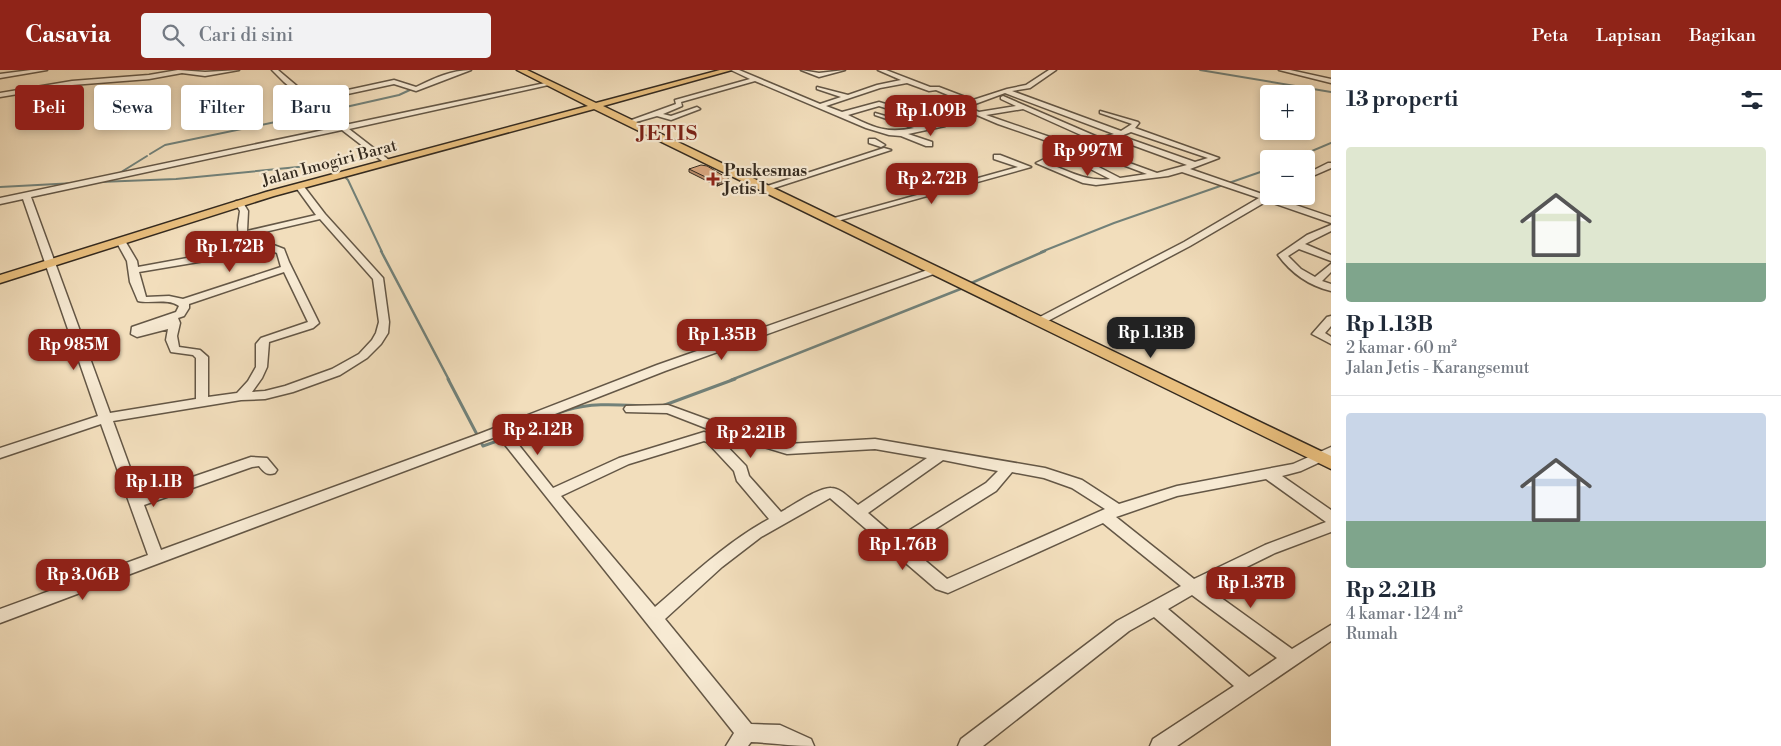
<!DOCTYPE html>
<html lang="id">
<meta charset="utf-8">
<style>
body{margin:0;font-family:"Libre Bodoni",serif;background:#f2f2f3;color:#1f2937;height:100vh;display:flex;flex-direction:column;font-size:19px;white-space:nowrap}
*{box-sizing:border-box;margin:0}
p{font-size:16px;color:#747a83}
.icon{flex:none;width:28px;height:28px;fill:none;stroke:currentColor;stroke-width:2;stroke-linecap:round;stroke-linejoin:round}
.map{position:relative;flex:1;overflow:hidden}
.drawer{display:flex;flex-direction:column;background:#fff;width:450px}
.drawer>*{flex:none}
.banner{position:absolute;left:15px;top:15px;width:475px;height:45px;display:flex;gap:10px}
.controls{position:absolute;left:1260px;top:15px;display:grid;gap:10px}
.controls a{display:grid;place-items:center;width:55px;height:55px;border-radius:5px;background:#fff;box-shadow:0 2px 8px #0003;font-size:25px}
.price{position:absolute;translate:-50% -42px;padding:0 11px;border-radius:10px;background:#8f2418;color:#fff;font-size:16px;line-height:32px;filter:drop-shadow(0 1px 2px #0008)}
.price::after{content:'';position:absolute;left:50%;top:30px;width:15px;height:11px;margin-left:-8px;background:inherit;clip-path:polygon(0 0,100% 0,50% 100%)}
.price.active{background:#222;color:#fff}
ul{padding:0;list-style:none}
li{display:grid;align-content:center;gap:10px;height:265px;padding:0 15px}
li+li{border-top:1px solid #e0e1e3}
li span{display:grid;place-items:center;height:155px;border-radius:5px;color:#555}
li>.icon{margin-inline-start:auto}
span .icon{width:90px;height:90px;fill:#fffc;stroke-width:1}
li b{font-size:21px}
h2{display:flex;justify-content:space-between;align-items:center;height:60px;padding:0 15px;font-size:21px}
.pill{padding:0 18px;border-radius:5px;background:#fff;box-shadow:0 2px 8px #0003;font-size:18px;line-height:45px}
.pill.active{background:#8f2418;color:#fff}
header{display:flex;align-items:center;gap:30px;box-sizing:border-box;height:70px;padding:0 25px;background:#8f2418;color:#fff}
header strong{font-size:24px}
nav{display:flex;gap:28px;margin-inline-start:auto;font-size:18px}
.search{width:350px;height:45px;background:#f2f2f3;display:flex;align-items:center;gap:12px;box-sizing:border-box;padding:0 18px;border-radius:5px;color:#747a83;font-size:19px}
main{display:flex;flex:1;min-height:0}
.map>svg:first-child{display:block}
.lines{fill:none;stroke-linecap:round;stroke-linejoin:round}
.stream-far2{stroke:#728179;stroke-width:2}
.stream-far1{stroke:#728179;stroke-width:2.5}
.stream{stroke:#728179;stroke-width:3}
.minor-casing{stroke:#645746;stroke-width:3}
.major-casing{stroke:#342a1f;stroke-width:3}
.minor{fill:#f7ead3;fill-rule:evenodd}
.major{fill:#e9bf7e;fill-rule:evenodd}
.wall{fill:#bb8f6d;stroke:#342a1f}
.shaded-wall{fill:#987459;stroke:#342a1f}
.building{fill:#d9a67f;stroke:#342a1f}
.poi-dot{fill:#8f2418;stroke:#f7ead3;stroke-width:2}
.labels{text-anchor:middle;stroke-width:4.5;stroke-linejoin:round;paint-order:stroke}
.far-street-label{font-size:16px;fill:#342a1f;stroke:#f7ead3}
.far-poi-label{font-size:16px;font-weight:bold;fill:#342a1f;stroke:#f7ead3;text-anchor:start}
.far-district-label{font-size:20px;font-weight:bold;letter-spacing:1px;fill:#7a1f14;stroke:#f7ead3}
</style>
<header>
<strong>Casavia</strong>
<div class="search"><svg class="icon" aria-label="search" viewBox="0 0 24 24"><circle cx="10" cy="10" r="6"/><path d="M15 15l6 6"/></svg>Cari di sini</div>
<nav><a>Peta</a><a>Lapisan</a><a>Bagikan</a></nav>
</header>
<main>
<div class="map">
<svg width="1331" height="676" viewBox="0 0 1331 676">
<rect width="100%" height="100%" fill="#f2debc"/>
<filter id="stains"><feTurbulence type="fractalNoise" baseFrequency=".004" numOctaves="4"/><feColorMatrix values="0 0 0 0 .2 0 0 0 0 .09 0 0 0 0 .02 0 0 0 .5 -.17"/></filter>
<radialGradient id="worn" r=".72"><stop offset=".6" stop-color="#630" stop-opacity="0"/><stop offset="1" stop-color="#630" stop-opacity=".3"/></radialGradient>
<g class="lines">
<g class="stream-far2">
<path d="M1200,0L1331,22"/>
<path d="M328,41L399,25L412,19"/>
<path d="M150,84L165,75L323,42"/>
<path d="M1293,89L1331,73"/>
<path d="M118,104L147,86"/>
<path d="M344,106L348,110L382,182"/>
<path d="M99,112L176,109L329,94L339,102"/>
<path d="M0,117L75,113"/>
<path d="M1041,182L1114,153L1269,99"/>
</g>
<g class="stream-far1">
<path d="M381,181L449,310"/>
<path d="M969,214L1045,181"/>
<path d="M731,310L963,218"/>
</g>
<g class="stream">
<path d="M448,309L483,376L517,364"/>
<path d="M662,336L735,309"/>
<path d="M525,360C538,353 552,344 567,340C593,332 621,335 648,336"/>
</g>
<g class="minor-casing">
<g id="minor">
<path d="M31,0H47L0,8V4Z"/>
<path d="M178,0L205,2L239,0L205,6L182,3L149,9L72,15L0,27V23L72,11L149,5Z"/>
<path d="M272,0H278L311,28L394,10L416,17C433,9 451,0 471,0L416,21L394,14L315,31L345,55L550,12L553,14L349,59L389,90L390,92L386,94L342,60L31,127L110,343L196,329V288L193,285L171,282L166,270L168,259L137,267L131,264L132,257L176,242L179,236C168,228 151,234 138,231L130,212L127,191L116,171L118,169H124L137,191L138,197L258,175L271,174L284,179L289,192L319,253L313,258L269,272L267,297L262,308L252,322L265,321L285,316L332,299L359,284L372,270L376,263L379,252L373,209L320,149L248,166L249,171L244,174L239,171L238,155L240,141L235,133L236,131H242L248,141L247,161L316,145L295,116L302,114L325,144L383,208L389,252L388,263L381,274L367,288L340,305L293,322L265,329L241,330L113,351L140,425L251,387L267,388L277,400L275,403C267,406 264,402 259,396L252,397L144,435L161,480L479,364L657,295L936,197L941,200L939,202L665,301L509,362L512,366L525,359H535L536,362L535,365L518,374L553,418L619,388L704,362L717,366L746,396L749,406L781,442C792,436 819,417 831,418C841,418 850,429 858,435L927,388L875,379L787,384L721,364L667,343L626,342L624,339L626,336L668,335L731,358L787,374L875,369L1045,398L1082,410L1119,434L1177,416L1293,394L1331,377V387L1301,401L1282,406L1331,440V462L1275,483L1206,517L1292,579L1331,555V571L1177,676H1150L1153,669L1234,616L1154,547L1129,561L983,676H958L961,669L1117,551L1181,516L1103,453L948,523L936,519L830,428L761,467L722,497L665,549L751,654L780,655L811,669L814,676C792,676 772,673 751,672L748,676H726L734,663L498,366L0,553V539L148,485L101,354L0,388V378L98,346L23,129L0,134V128L338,57L284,12ZM270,180L277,183L281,197L183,229L169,226L146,227L139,202ZM284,202L308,252L261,268L256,274V297L248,311L237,323L208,327V287L200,280L179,277L177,266L180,253L178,248L184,246L189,238V234ZM704,371L707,372L734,401L737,411L769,449C727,472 691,506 655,537L561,426L629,394ZM943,390L998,401L986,413L897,468L868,443ZM1012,402L1044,408L1072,418L1105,439L947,509L908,476L996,421ZM1266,409L1326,452L1265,475L1194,509L1116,447L1177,426ZM1192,525L1277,588L1249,607L1168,539Z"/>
<path d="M731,0H739L820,34L841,27L817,19V17L848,25L877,15L901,10L878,0H886L930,17H939L973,30L1007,19L1026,15L1049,0H1056L1030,18L1012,21L1121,61L1132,54L1100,43V41L1138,52L1139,53L1135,58L1219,88L1190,99L1265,125L1269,124V126L1331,147V153L1267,131L1190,176L1044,253H1036L1035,251L1036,249L1184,172L1259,128L1182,102L1168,106L1096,115L1083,113L1036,93L1067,78L998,54L958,37L967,33L936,20L929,21L907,13L880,18L826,36L842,42L879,32L899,38L921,33V35L890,45L887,43L892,40L879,36L848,45C873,57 885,64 914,58L875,45V43L923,57L945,54V56L908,64L932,72V76H926L901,66L889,65L866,58L755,11L681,32L682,36L663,44L671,46L697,37L700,39L671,50L657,46L629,54L626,52L676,34L675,30L750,9ZM1005,23L1114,64L1100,68L1003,26L1001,27V29L1016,36L979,42L967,37ZM1023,39L1092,70L1073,75L986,45ZM1131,62L1208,88L1195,92L1121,66ZM1113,68L1187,95L1157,103L1099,82L1081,88L1070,83L1076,79ZM1065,86L1110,109C1087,112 1068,101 1047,93ZM1099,86L1147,104L1120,108L1085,90Z"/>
<path d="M801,0L819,3L845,0L819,7Z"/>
<path d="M1279,0H1290L1331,9V13Z"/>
<path d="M869,69H875L885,75L881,77L869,73Z"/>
<path d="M884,78L891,80L768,120L761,118Z"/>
<path d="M994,85H1000L1031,97L834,152H828L827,150L1018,97L994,89Z"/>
<path d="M1328,93H1331V98L1306,109V104Z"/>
<path d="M1331,155V161L1305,174L1331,185V191L1299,179L1288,186L1301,199L1315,207L1331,194V202L1322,211L1331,214V221C1310,216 1291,203 1278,185L1307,165Z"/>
<path d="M1331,246V256L1325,263L1331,267V274L1312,264L1327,247Z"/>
</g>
</g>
<g class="major-casing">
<path id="major" d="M517,0H527L596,33L720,0H732L603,36L1331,386V399L594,39L274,126L0,213V205L266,122L588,36Z"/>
</g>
<use href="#minor" class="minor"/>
<use href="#major" class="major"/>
</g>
<path class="wall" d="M689,99L729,109V111L717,116L689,102Z"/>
<path class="shaded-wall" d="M729,109V111L717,116L718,113Z"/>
<path class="building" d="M701,95L707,96L729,109L718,113L689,99Z"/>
<path class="poi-dot" d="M710.5 101.5h5v5h5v5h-5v5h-5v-5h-5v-5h5z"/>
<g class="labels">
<g class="far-street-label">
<text transform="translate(329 92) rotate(-15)" y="6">Jalan Imogiri Barat</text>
</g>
<g class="far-poi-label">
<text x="724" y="106">Puskesmas<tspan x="724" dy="18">Jetis 1</tspan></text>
</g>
<g class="far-district-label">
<text x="668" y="70">JETIS</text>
</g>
</g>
<rect width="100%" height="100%" filter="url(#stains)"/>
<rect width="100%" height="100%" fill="url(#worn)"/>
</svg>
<div class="controls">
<a>+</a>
<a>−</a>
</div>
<b class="price" style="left:931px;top:67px">Rp 1.09B</b>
<b class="price" style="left:1088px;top:107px">Rp 997M</b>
<b class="price" style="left:932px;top:135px">Rp 2.72B</b>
<b class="price" style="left:230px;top:203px">Rp 1.72B</b>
<b class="price active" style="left:1151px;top:289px">Rp 1.13B</b>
<b class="price" style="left:722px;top:291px">Rp 1.35B</b>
<b class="price" style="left:74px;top:301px">Rp 985M</b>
<b class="price" style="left:538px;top:386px">Rp 2.12B</b>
<b class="price" style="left:751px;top:389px">Rp 2.21B</b>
<b class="price" style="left:154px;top:438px">Rp 1.1B</b>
<b class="price" style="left:903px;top:501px">Rp 1.76B</b>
<b class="price" style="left:83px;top:531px">Rp 3.06B</b>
<b class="price" style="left:1251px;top:539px">Rp 1.37B</b>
<div class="banner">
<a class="pill active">Beli</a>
<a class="pill">Sewa</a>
<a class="pill">Filter</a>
<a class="pill">Baru</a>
</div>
</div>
<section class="drawer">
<h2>13 properti<svg class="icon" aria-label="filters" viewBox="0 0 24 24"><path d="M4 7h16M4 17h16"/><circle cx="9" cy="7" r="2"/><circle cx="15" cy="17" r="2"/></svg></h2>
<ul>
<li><span style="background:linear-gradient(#dfe7d0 75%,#7fa58c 0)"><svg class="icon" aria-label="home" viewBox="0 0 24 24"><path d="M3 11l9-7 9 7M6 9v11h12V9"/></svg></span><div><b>Rp 1.13B</b><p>2 kamar · 60 m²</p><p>Jalan Jetis - Karangsemut</p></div></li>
<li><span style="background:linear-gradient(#c9d6e8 70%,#7fa58c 0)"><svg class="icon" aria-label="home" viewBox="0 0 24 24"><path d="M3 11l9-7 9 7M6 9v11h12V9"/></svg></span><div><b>Rp 2.21B</b><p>4 kamar · 124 m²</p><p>Rumah</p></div></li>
</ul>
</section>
</main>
